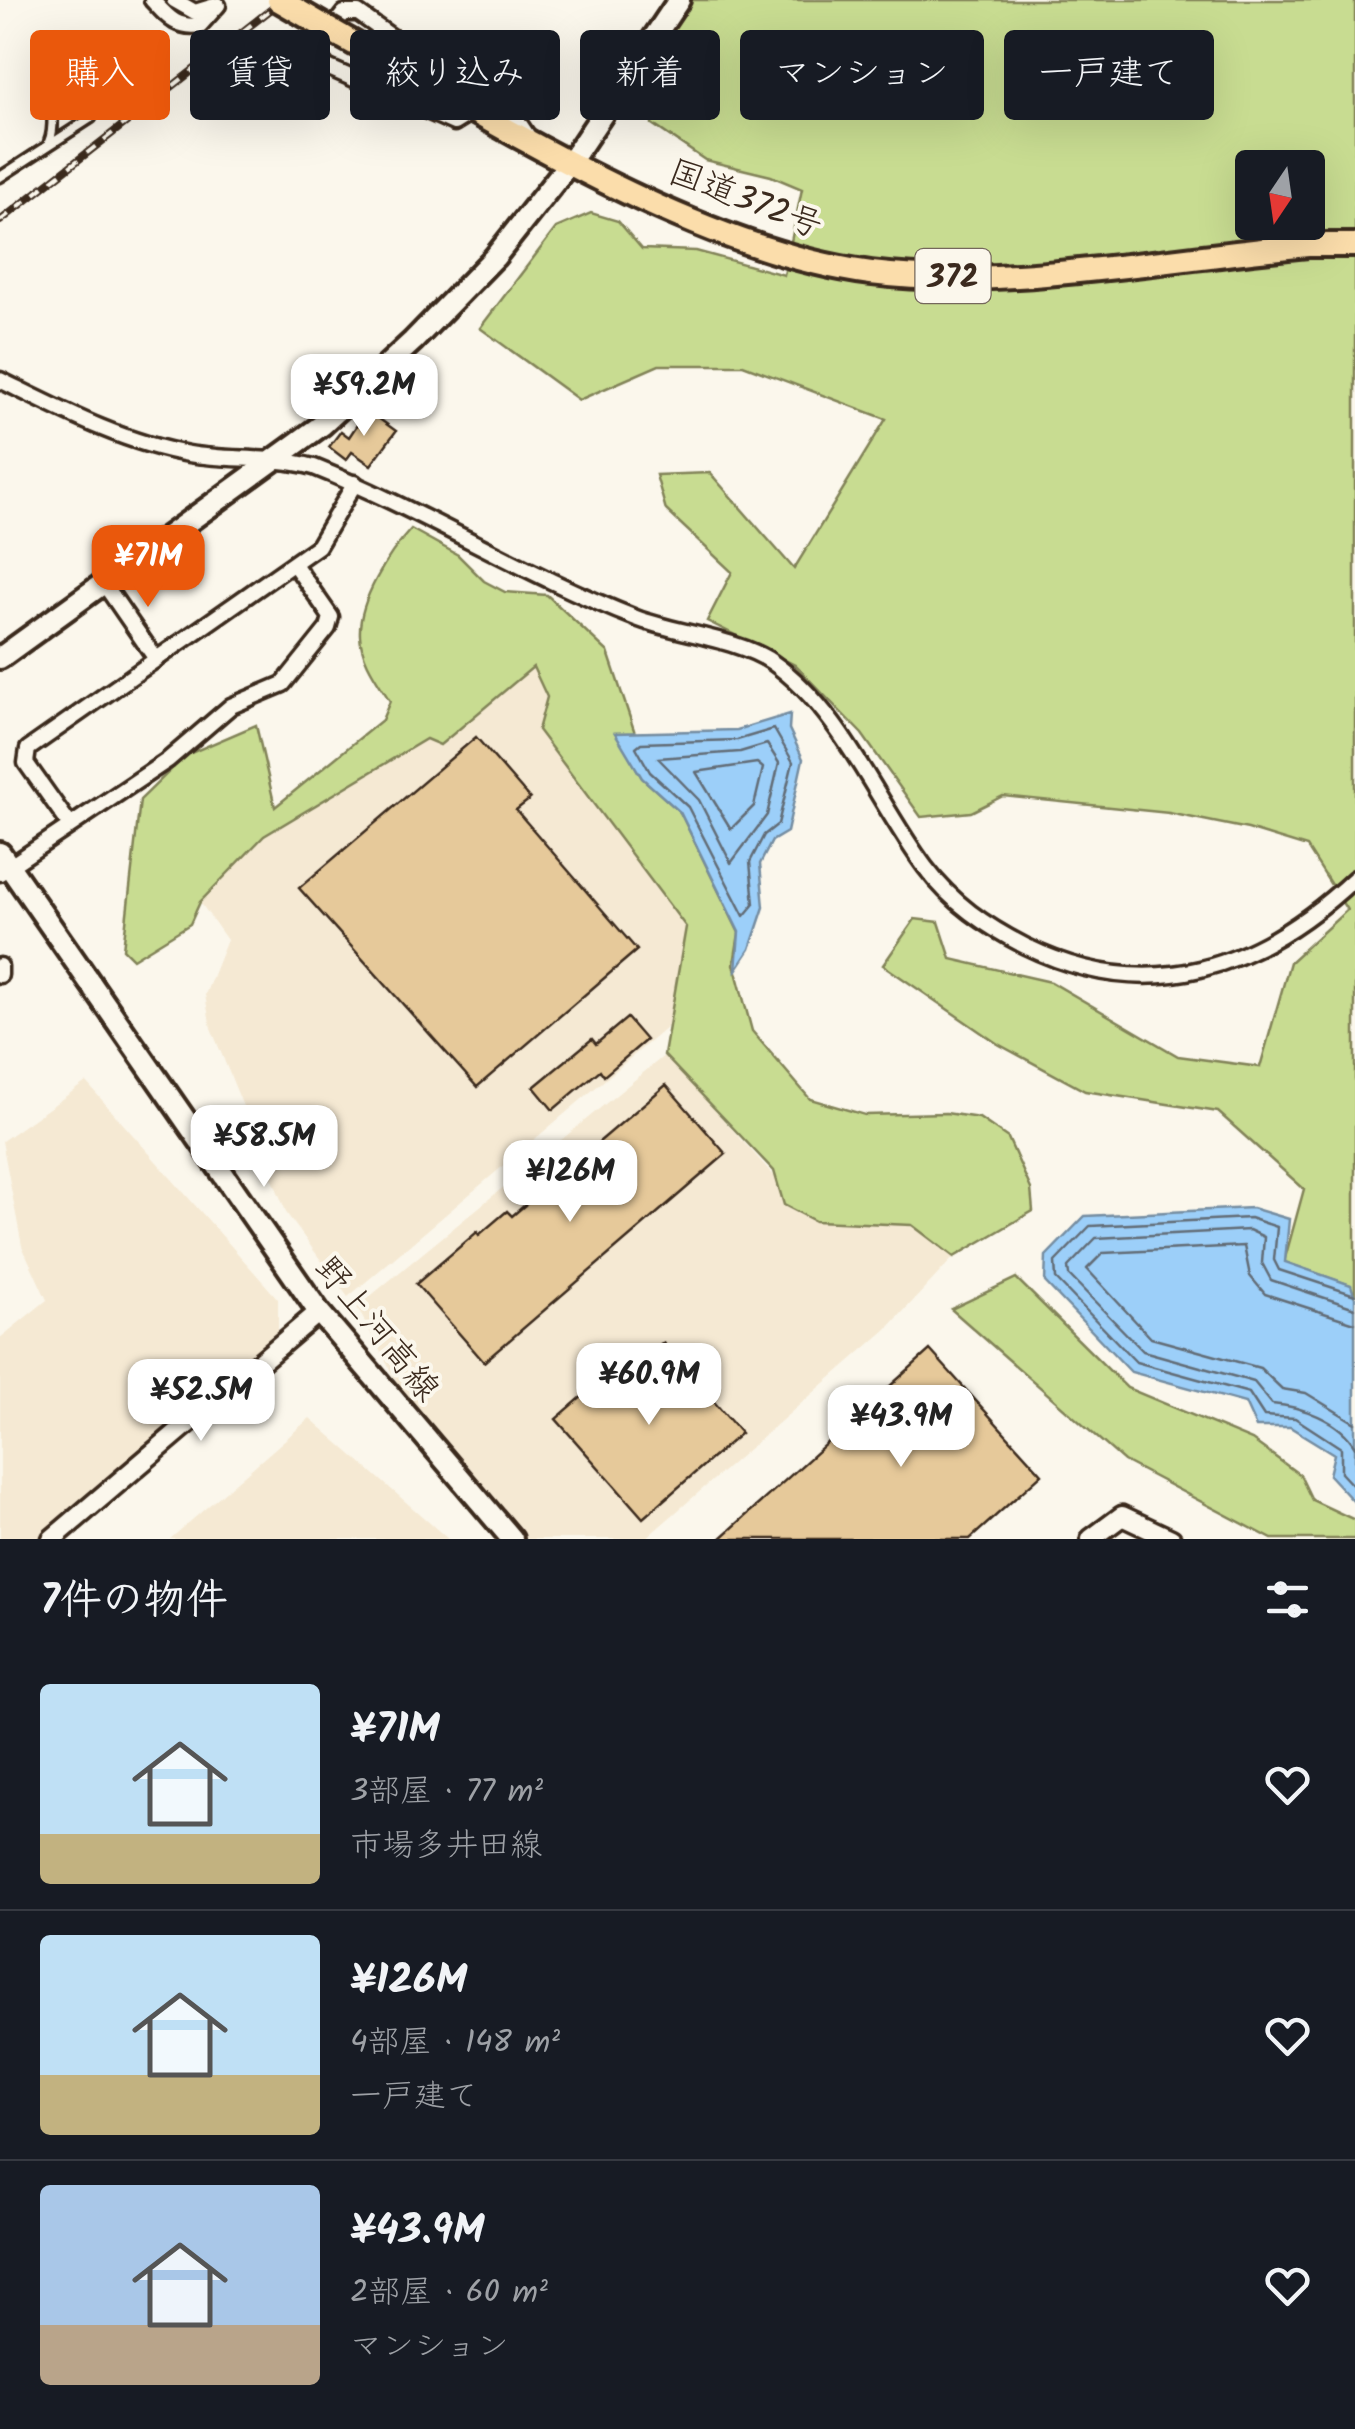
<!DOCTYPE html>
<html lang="ja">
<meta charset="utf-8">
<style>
body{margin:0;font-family:Kalam,"Klee One",sans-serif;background:#20242c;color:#f1f3f6;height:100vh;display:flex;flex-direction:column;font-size:38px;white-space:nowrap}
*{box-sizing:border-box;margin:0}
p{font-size:32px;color:#9ea1a6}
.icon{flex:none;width:55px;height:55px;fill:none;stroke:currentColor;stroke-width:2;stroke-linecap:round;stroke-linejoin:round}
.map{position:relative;height:1539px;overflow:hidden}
.panel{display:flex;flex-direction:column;background:#171b24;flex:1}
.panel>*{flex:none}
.hud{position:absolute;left:30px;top:30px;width:1295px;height:90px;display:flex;gap:20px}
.needle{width:65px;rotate:193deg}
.tools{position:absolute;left:1235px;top:150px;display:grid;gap:20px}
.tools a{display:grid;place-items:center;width:90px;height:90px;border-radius:10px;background:#171b24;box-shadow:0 10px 40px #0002;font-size:50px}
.price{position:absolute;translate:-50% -85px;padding:0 22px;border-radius:20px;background:#fff;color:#222;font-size:32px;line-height:65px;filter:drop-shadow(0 2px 5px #0008)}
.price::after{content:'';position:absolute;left:50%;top:60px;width:30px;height:22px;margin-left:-15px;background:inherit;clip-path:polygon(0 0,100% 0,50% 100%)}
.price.current{background:#ea580c;color:#fff}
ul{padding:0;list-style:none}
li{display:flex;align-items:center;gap:30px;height:250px;padding:0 40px}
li+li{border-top:2px solid #363941}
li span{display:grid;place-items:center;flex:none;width:280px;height:200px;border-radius:10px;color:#555}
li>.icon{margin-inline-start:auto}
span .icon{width:120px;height:120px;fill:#fffc;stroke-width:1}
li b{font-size:42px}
h2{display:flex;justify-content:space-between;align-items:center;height:120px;padding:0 40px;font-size:42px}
.tag{padding:0 35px;border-radius:10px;background:#171b24;box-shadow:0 10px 40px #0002;font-size:35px;line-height:90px}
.tag.current{background:#ea580c;color:#fff}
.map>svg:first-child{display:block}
.built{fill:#f5e9d3}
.green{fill:#c8dc91;stroke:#828358;stroke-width:2.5;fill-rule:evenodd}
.water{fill:#9ccff9;stroke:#758da1;stroke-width:2.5}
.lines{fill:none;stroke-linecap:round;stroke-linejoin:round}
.shore{stroke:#626c76;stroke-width:2.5}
.building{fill:#e6c99a;stroke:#3b2a1e;stroke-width:2.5}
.service-casing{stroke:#3b2a1e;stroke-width:15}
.minor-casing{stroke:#3b2a1e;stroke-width:21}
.tertiary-casing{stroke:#3b2a1e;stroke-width:25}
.secondary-casing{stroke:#3b2a1e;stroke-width:28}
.trunk-casing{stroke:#3b2a1e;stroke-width:30}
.service{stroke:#fbf7ec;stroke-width:8}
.minor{stroke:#fbf7ec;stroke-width:14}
.tertiary{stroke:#fbf7ec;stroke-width:18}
.secondary{stroke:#fbf7ec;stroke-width:20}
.trunk{stroke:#fbddab;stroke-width:22}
.rail-casing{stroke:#3b2a1e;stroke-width:8}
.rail{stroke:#fbf7ec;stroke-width:4;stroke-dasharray:11;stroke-linecap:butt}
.trunk-bridge-casing{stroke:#3b2a1e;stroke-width:30;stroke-linecap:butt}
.trunk-bridge{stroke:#fbddab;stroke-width:22}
.labels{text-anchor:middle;stroke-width:8;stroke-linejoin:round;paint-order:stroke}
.shield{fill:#fbf7ec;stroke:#75685c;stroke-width:2.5}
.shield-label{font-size:32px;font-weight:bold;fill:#3b2a1e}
.street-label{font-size:35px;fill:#3b2a1e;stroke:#fbf7ec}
</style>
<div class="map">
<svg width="1355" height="1539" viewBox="0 0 1355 1539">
<rect width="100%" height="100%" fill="#fbf7ec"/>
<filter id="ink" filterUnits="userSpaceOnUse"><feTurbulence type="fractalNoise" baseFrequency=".01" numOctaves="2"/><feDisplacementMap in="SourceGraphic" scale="20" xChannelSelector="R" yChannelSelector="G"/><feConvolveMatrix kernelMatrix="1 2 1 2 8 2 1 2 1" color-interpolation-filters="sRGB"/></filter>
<g filter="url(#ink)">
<g class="built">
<path d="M533,666L547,697L538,730L686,927L672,1023L348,1297L287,1214L211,1028L205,995L227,940L200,902L264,836L426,739L441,744Z"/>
<path d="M665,1055L815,1221L913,1225L954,1257L887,1329L645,1539H526L413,1413L357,1307Z"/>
<path d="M86,1082L278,1299V1331L42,1539H0V1338L47,1300L22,1246L2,1141Z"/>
<path d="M310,1418L448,1539H170Z"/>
</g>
<g class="green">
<path d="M691,0H1355V1297L1350,1285L1284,1262L1304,1189L1218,1112L1085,1091L998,1044L883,965L915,919L939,922L951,959L1051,982L1178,1056L1260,1067L1290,962L1347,910L1307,847L1248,829L1169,813L1003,796L971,812L921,817L862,734L795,665L707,621L732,572L666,510L656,475L710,473L794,569L886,419L743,365H659L579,400L480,328L556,228L591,213L618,221L642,249L696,251L784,275L802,189L771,176L705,160L652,124L651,67ZM1252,168H1308V222H1252Z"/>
<circle cx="76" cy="104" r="15"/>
<path d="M411,529L458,555L484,581L505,592L547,595L608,652L635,733H616L642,778L680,812L739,933L734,964L752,1031L810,1099L865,1115L946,1113L979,1118L1008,1138L1031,1189L1033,1211L954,1257L912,1225L815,1221L784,1205L774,1171L664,1055L686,927L538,730L547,697L533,667L440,745L426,739L264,836L200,902L190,924L133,959L123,949L140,800L186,755L256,725L275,807L382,720L390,701C377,680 361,660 360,635C358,601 389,553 411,529Z"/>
<path d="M1016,1278L1127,1388L1252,1440L1300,1475L1312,1500L1355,1520V1539H1272L1124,1461L951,1309Z"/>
</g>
<g class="water">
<path d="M790,714L789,729L803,759L787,832L772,841L760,864L764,907L750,949L736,970L739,932L680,812L642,778L615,733L737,730Z"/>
<path d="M1252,1208L1289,1219L1285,1262L1351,1285L1355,1298V1503L1329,1475L1334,1454L1290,1427H1256L1245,1403L1131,1372L1045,1282L1046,1256L1085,1216Z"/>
</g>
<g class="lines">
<g class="shore">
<path d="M774,729L793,762L778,824L764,835L750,862L754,904L744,916L688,807L650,772L636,747L641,743L737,740Z"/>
<path d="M767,744L779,763L767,815L731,863L699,800L658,758L740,752Z"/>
<path d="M757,763L763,768L754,806L731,829L696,772Z"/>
<path d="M1355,1295L1279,1270L1274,1260L1277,1227L1250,1218L1090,1226L1055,1262L1056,1279L1136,1362L1249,1393L1264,1416L1295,1418L1341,1448V1473L1355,1488"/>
<path d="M1355,1308L1271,1280L1262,1263L1264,1237L1249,1230L1096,1238L1068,1267L1069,1275L1143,1351L1254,1382L1272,1404C1300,1406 1340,1420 1355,1447"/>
<path d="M1355,1323L1265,1294L1250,1276L1244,1246L1103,1253L1087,1269L1151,1338L1260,1368L1282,1389L1306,1393L1355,1423"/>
</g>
</g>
<g class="building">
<path d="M367,410L396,431L371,465L352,452L346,460L329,447L341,431L349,437Z"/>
<path d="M476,737L530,799L516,810L637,950L477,1087L299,888Z"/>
<path d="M627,1018L646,1040L604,1076L600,1070L553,1110L534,1087L592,1039L596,1044Z"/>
<path d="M666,1085L726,1154L484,1362L416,1284L477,1232L479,1235L507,1211L512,1216Z"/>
<path d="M663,1343L741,1433L643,1518L556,1419L634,1352L642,1361Z"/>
<path d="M930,1350L1042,1474L970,1539H720Z"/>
</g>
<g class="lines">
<g class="service-casing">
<path id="service" d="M0,177L91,118L99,102L88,85L68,82C42,98 59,120 49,142"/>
</g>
<g class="minor-casing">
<g id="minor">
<path d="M152,0C167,16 176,29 200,25L217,6"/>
<path d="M174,0L195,12L218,5"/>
<path d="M475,110L454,123L327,67L318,56L320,44L344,13H358L410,50L489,90L511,111L529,138"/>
<path d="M0,380C59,409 123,443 189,454C231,461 272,456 314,467C424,511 525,575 636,618C675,633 739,639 772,662C842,711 876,801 925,867C952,903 986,926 1025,946C1150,1007 1258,969 1355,878"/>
<path d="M105,585L156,659"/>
<path d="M70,825L26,763L28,749L318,546L355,483"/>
<path d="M0,873L168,760L231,706L283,684L328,628L331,617L294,564"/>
<path d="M0,966V975"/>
</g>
</g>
<g class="tertiary-casing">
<g id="tertiary">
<path d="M52,1539L319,1312"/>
<path d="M1091,1539L1122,1516L1171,1539"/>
</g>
</g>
<g class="secondary-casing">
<g id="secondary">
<path d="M0,658L322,425L413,341L495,257L571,161L679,0"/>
<path d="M0,853L319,1312L512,1539"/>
</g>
</g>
<g class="trunk-casing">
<path id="trunk" d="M341,36C496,122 695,250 871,273C1007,290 1170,258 1308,245H1355"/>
</g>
<use href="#service" class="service"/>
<use href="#minor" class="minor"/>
<use href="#tertiary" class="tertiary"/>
<use href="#secondary" class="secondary"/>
<use href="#trunk" class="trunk"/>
<g class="rail-casing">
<path id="rail" d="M0,221L283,0"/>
</g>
<use href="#rail" class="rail"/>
<g class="trunk-bridge-casing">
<path id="trunk-bridge" d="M279,0L341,36"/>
</g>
<use href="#trunk-bridge" class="trunk-bridge"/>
</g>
</g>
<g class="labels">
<rect class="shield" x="915.5" y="249" width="75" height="54" rx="8"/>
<g class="shield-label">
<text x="953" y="287">372</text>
</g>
<g class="street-label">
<text transform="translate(746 198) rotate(21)" y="12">国道372号</text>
<text transform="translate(378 1328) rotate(51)" y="12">野上河高線</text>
</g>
</g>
</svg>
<div class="tools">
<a><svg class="needle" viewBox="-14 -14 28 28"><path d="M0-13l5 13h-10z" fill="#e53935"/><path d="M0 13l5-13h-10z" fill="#9ea1a6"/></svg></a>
</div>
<b class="price" style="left:364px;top:439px">¥59.2M</b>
<b class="price current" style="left:148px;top:610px">¥71M</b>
<b class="price" style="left:264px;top:1190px">¥58.5M</b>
<b class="price" style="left:570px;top:1225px">¥126M</b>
<b class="price" style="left:649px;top:1428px">¥60.9M</b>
<b class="price" style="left:201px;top:1444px">¥52.5M</b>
<b class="price" style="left:901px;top:1470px">¥43.9M</b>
<div class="hud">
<a class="tag current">購入</a>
<a class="tag">賃貸</a>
<a class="tag">絞り込み</a>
<a class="tag">新着</a>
<a class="tag">マンション</a>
<a class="tag">一戸建て</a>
</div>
</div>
<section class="panel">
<h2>7件の物件<svg class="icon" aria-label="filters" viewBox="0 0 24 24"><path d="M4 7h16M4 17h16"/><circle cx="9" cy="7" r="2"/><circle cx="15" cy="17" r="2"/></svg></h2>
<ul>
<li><span style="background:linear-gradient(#bfe0f5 75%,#c2b280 0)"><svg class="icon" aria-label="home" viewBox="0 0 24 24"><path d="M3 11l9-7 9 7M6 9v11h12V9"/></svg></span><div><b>¥71M</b><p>3部屋 · 77 m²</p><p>市場多井田線</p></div><svg class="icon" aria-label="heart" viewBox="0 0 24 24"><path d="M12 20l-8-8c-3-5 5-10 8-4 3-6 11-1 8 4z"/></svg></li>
<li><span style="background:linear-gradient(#bfe0f5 70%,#c2b280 0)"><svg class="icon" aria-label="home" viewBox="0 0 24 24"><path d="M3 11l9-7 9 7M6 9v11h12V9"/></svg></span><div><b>¥126M</b><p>4部屋 · 148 m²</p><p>一戸建て</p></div><svg class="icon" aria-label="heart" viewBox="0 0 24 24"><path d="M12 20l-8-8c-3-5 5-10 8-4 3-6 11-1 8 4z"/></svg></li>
<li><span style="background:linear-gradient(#a9c7e8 70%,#b9a48a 0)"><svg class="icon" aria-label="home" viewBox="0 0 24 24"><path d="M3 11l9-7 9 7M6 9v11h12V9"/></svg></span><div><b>¥43.9M</b><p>2部屋 · 60 m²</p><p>マンション</p></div><svg class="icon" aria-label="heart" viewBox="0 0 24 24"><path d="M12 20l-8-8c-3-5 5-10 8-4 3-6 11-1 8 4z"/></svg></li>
</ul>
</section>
